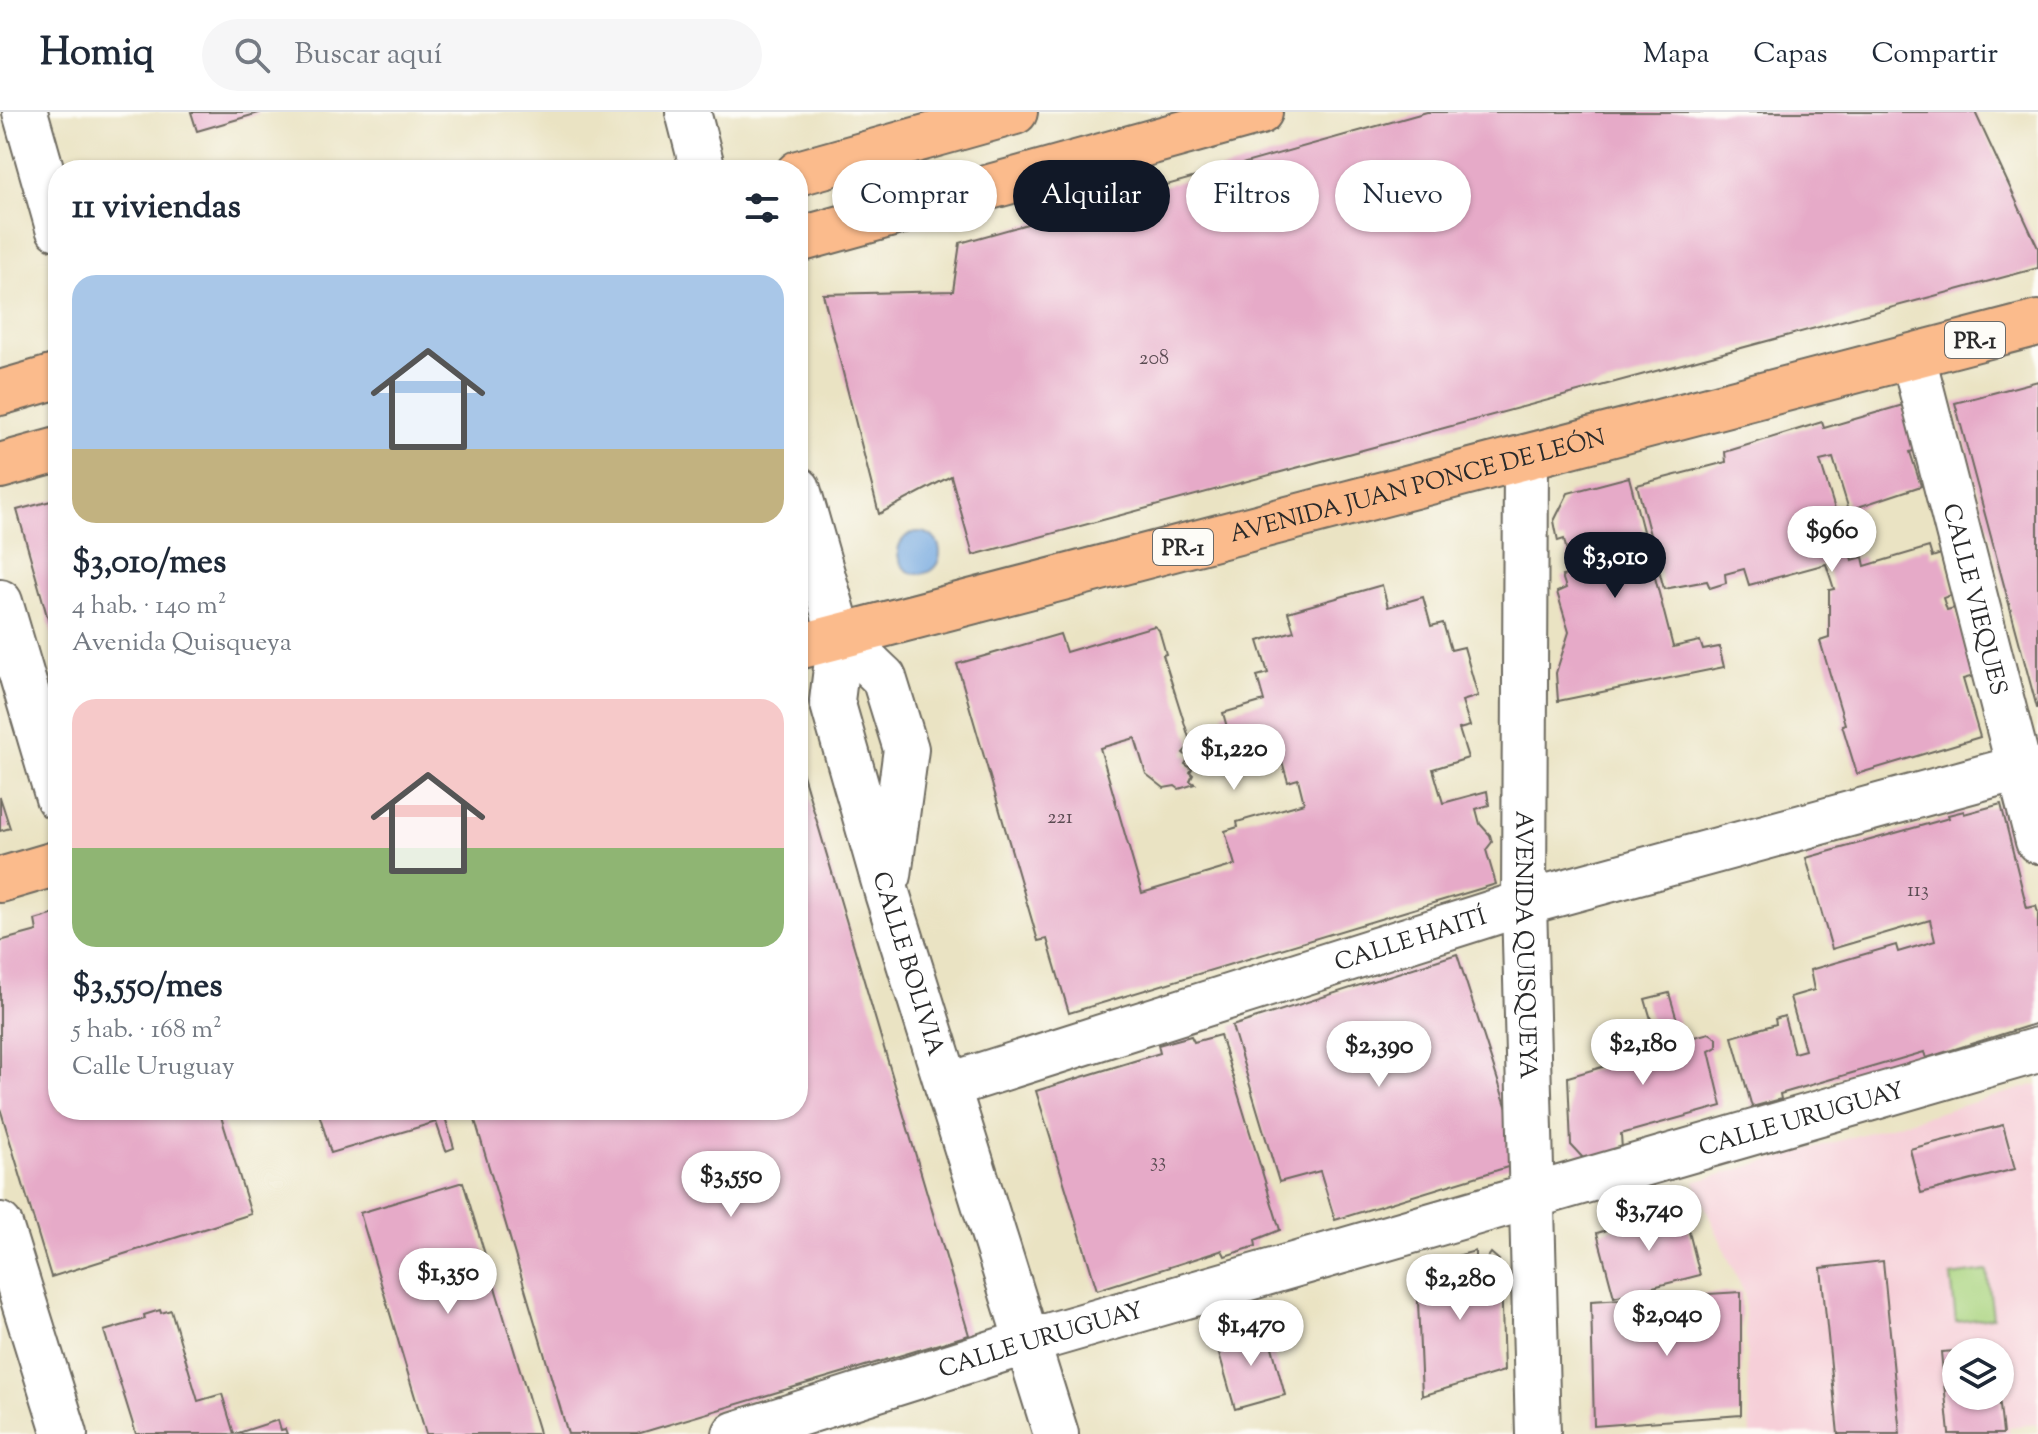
<!DOCTYPE html>
<html lang="es">
<meta charset="utf-8">
<style>
body{margin:0;font-family:"Sorts Mill Goudy",serif;background:#f6f6f7;color:#1f2937;height:100vh;display:flex;flex-direction:column;font-size:30px;white-space:nowrap}
*{box-sizing:border-box;margin:0}
p{font-size:26px;color:#747a83}
.icon{flex:none;width:44px;height:44px;fill:none;stroke:currentColor;stroke-width:2;stroke-linecap:round;stroke-linejoin:round}
.map{position:relative;flex:1;overflow:hidden}
.details{position:absolute;left:48px;top:48px;width:760px;height:960px;display:flex;flex-direction:column;background:#fff;border-radius:32px;box-shadow:0 2px 6px #0004}
.details>*{flex:none}
.top-card{position:absolute;left:832px;top:48px;width:760px;height:72px;display:flex;gap:16px}
.buttons{position:absolute;left:1942px;top:1226px;display:grid;gap:16px}
.buttons a{display:grid;place-items:center;width:72px;height:72px;border-radius:50%;background:#fff;box-shadow:0 2px 6px #0004;font-size:40px}
.price{position:absolute;translate:-50% -68px;padding:0 18px;border-radius:28px;background:#fff;color:#222;font-size:26px;line-height:52px;filter:drop-shadow(0 2px 4px #0008)}
.price::after{content:'';position:absolute;left:50%;top:48px;width:24px;height:18px;margin-left:-12px;background:inherit;clip-path:polygon(0 0,100% 0,50% 100%)}
.price.on{background:#111827;color:#fff}
ul{padding:0;list-style:none}
li{display:grid;align-content:center;gap:16px;height:424px;padding:0 24px}
li span{display:grid;place-items:center;height:248px;border-radius:24px;color:#555}
li>.icon{margin-inline-start:auto}
span .icon{width:144px;height:144px;fill:#fffc;stroke-width:1}
li b{font-size:34px}
h2{display:flex;justify-content:space-between;align-items:center;height:96px;padding:0 24px;font-size:34px}
.pill{padding:0 28px;border-radius:36px;background:#fff;box-shadow:0 2px 6px #0004;font-size:28px;line-height:72px}
.pill.on{background:#111827;color:#fff}
header{display:flex;align-items:center;gap:48px;box-sizing:border-box;height:112px;padding:0 40px;background:#fff;border-bottom:2px solid #e0e1e3}
header strong{font-size:38px}
nav{display:flex;gap:44px;margin-inline-start:auto;font-size:28px}
.search{width:560px;height:72px;background:#f6f6f7;display:flex;align-items:center;gap:20px;box-sizing:border-box;padding:0 28px;border-radius:44px;color:#747a83;font-size:30px}
.map>svg:first-child{display:block}
.built{fill:#f6cfd8;fill-rule:evenodd}
.green{fill:#aad480;stroke:#6a8056;stroke-width:2}
.water{fill:#71a6de;stroke:#4e6884;stroke-width:2}
.building{fill:#e6aac8}
.lines{fill:none;stroke-linecap:round;stroke-linejoin:round}
.minor-casing{stroke:#6e6b60;stroke-width:48}
.major-casing{stroke:#6e6b60;stroke-width:48}
.minor{stroke:#fff;stroke-width:44}
.major{stroke:#fbbb8c;stroke-width:44}
.labels{text-anchor:middle;stroke-width:6;stroke-linejoin:round;paint-order:stroke}
.number-label{font-size:20px;fill:#5a4b52}
.shield{fill:#fdfcf7;stroke:#6a6a68;stroke-width:2}
.shield-label{font-size:22px;font-weight:bold;fill:#2b2b2b}
.street-label{font-size:24px;fill:#2b2b2b;stroke:#fdfcf7}
</style>
<header>
<strong>Homiq</strong>
<div class="search"><svg class="icon" aria-label="search" viewBox="0 0 24 24"><circle cx="10" cy="10" r="6"/><path d="M15 15l6 6"/></svg>Buscar aquí</div>
<nav><a>Mapa</a><a>Capas</a><a>Compartir</a></nav>
</header>
<div class="map">
<svg width="2038" height="1322" viewBox="0 0 2038 1322">
<rect width="100%" height="100%" fill="#fdfcf7"/>
<filter id="ink" filterUnits="userSpaceOnUse"><feTurbulence type="fractalNoise" baseFrequency=".0125" numOctaves="2"/><feDisplacementMap in="SourceGraphic" scale="16" xChannelSelector="R" yChannelSelector="G"/><feConvolveMatrix kernelMatrix="1 2 1 2 8 2 1 2 1" color-interpolation-filters="sRGB"/></filter>
<filter id="wash" filterUnits="userSpaceOnUse"><feTurbulence type="fractalNoise" baseFrequency=".006" numOctaves="4" result="noise"/><feDisplacementMap in="SourceGraphic" scale="32" xChannelSelector="R" yChannelSelector="G"/><feGaussianBlur stdDeviation="1.8" result="paint"/><feColorMatrix in="noise" values="0 0 0 0 0 0 0 0 0 0 0 0 0 0 0 0 0 1.4 0 .05"/><feComposite in="paint" operator="in"/></filter>
<g filter="url(#wash)">
<rect width="100%" height="100%" fill="#eae3c3"/>
<path class="built" d="M2038,972V1312L2009,1315L2010,1322H1750L1744,1181L1694,1070ZM1956,1240H2000V1284H1956Z"/>
<path class="green" d="M1987,1159L1993,1205L1956,1210L1951,1164Z"/>
<circle class="water" cx="919" cy="441" r="21"/>
<g id="blocks">
<g class="building">
<path d="M191,0H258L259,1L197,19Z"/>
<path d="M1427,0H1975L2038,136V156L973,443L951,364L879,402L823,182L953,179L960,131Z"/>
<path d="M2038,269V596H2037L1955,291Z"/>
<path d="M1903,293L1916,338L1910,340L1921,374L1849,398L1833,346L1820,349L1843,423L1849,421L1856,444L1851,445L1852,448L1863,445L1865,454L1929,435L1932,445L1941,442L1954,482L1943,486L1947,498L1954,496L1974,564L1963,567L1980,625L1857,662L1842,613L1845,612L1820,529L1829,526V478L1834,477L1826,452L1749,473L1744,457L1725,462L1726,471L1710,476L1707,469L1664,477L1637,373L1726,350L1725,340L1822,310L1824,316Z"/>
<path d="M1629,365L1673,535L1700,529L1703,538L1719,535L1724,555L1558,589L1556,561L1569,520L1557,480L1566,476L1562,464L1572,462L1564,427L1558,429L1554,409L1568,381Z"/>
<path d="M58,387V539H57L17,398Z"/>
<path d="M1382,473L1388,495L1423,485L1431,514L1443,511L1451,538L1464,535L1478,584L1462,589L1470,614L1459,617L1468,646L1433,657L1443,691L1487,679L1489,693L1476,697L1480,712L1490,723L1492,730L1486,738L1496,772L1069,901L1047,827L1038,829L957,552L1060,522L1066,540L1154,514L1159,518L1166,542L1163,543L1191,632L1183,641L1189,646L1185,652L1192,657L1190,660L1193,663L1190,669L1195,672L1179,677L1175,674L1164,676L1146,662L1135,626L1100,636L1142,781L1235,753L1225,719L1238,715L1237,710L1304,691L1298,667L1288,670L1281,646L1239,658L1223,601L1264,589L1257,564L1268,561L1258,529L1294,519L1288,500Z"/>
<path d="M799,649L969,1223L637,1322H568L472,998H798Z"/>
<path d="M0,685L10,716L0,719Z"/>
<path d="M2001,692L2027,796L2036,794L2038,801V911L1926,946L1924,940L1780,982L1781,987L1752,995L1732,925L1776,912L1775,907L1784,904L1794,941L1805,938L1790,885L1814,878L1810,858L1896,833L1898,840L1935,829L1930,808L1832,837L1806,746L1949,706L1948,703L1964,699V702Z"/>
<path d="M58,801V998H219L251,1102L51,1165L0,996V829L37,819L35,808Z"/>
<path d="M1457,842L1509,1003L1511,1054L1335,1108L1320,1059L1279,1070L1232,914Z"/>
<path d="M1669,881L1683,928L1709,921L1717,926V935L1709,939L1722,994L1621,1022L1622,1038L1591,1047L1583,1046L1571,1033L1568,965L1660,938L1645,887Z"/>
<path d="M1220,923L1280,1118L1255,1128L1256,1134L1225,1144L1222,1138L1220,1139L1097,1178L1036,979L1160,941L1158,933L1191,924L1194,930Z"/>
<path d="M318,998H443L454,1036L446,1039L436,1010L331,1041Z"/>
<path d="M2003,1013L2015,1057L1921,1081L1910,1037Z"/>
<path d="M463,1070L538,1317L539,1322H426L360,1101Z"/>
<path d="M1683,1096L1700,1163L1614,1185L1597,1121Z"/>
<path d="M1475,1139V1147L1486,1148L1491,1141L1499,1148L1493,1154L1492,1164H1501L1504,1259L1422,1284L1417,1166H1424V1153Z"/>
<path d="M1883,1149L1900,1322H1838L1821,1156Z"/>
<path d="M1741,1180V1303L1594,1314L1591,1189Z"/>
<path d="M160,1198L161,1201L171,1198L198,1289L222,1282L234,1322H136L104,1219L145,1207L144,1203Z"/>
<path d="M1266,1213L1285,1283L1235,1297L1217,1234L1236,1228L1235,1222Z"/>
<path d="M1956,1239V1284H1999L2003,1322H1949L1941,1240Z"/>
<path d="M278,1308L281,1318L285,1317L287,1322H235Z"/>
</g>
</g>
</g>
<g filter="url(#ink)">
<use href="#blocks" fill-opacity="0" stroke="#6e6b60" stroke-width="2"/>
<g class="lines">
<g class="minor-casing">
<g id="minor">
<path d="M25,0L58,116"/>
<path d="M688,0L703,58"/>
<path id="s1" d="M1913,245L2038,729"/>
<path id="s2" d="M1526,345L1524,791L1538,1322"/>
<path id="s3" d="M798,377L840,524L832,589L887,781L1056,1322"/>
<path d="M0,490L58,686"/>
<path d="M840,524L884,566L906,637L889,763"/>
<path id="s4" d="M947,974L1524,791L2018,656"/>
<path d="M0,1113L65,1322"/>
<path id="s5" d="M735,1322L1027,1230L2038,938"/>
</g>
</g>
<g class="major-casing">
<g id="major">
<path d="M798,61L1015,0"/>
<path d="M798,128L1260,0"/>
<path d="M0,281L58,264"/>
<path d="M0,354L58,338"/>
<path id="s6" d="M798,535L2038,211"/>
<path d="M0,768L58,751"/>
</g>
</g>
<use href="#minor" class="minor"/>
<use href="#major" class="major"/>
</g>
</g>
<g class="labels">
<g class="number-label">
<text x="1154" y="252">208</text>
<text x="1060" y="711">221</text>
<text x="1918" y="784">113</text>
<text x="1158" y="1055">33</text>
</g>
<g class="shield">
<rect x="1945" y="210" width="60" height="36" rx="6"/>
<rect x="1153" y="417" width="60" height="36" rx="6"/>
</g>
<g class="shield-label">
<text x="1975" y="236">PR-1</text>
<text x="1183" y="443">PR-1</text>
</g>
<g class="street-label">
<text dy="8" stroke="none"><textPath href="#s6" startOffset="640">AVENIDA JUAN PONCE DE LEÓN</textPath></text>
<text dy="8" stroke="none"><textPath href="#s1" startOffset="250">CALLE VIEQUES</textPath></text>
<text dy="8" stroke="none"><textPath href="#s4" startOffset="486">CALLE HAITÍ</textPath></text>
<text dy="8" stroke="none"><textPath href="#s2" startOffset="488">AVENIDA QUISQUEYA</textPath></text>
<text dy="8" stroke="none"><textPath href="#s3" startOffset="492">CALLE BOLIVIA</textPath></text>
<text dy="8" stroke="none"><textPath href="#s5" startOffset="1112">CALLE URUGUAY</textPath></text>
<text dy="8" stroke="none"><textPath href="#s5" startOffset="320">CALLE URUGUAY</textPath></text>
</g>
</g>
</svg>
<div class="buttons">
<a><svg class="icon" aria-label="layers" viewBox="0 0 24 24"><path d="M12 4l9 5-9 5-9-5zM3 14l9 5 9-5"/></svg></a>
</div>
<b class="price" style="left:1832px;top:462px">$960</b>
<b class="price on" style="left:1615px;top:488px">$3,010</b>
<b class="price" style="left:1234px;top:680px">$1,220</b>
<b class="price" style="left:1643px;top:975px">$2,180</b>
<b class="price" style="left:1379px;top:977px">$2,390</b>
<b class="price" style="left:731px;top:1107px">$3,550</b>
<b class="price" style="left:1649px;top:1141px">$3,740</b>
<b class="price" style="left:448px;top:1204px">$1,350</b>
<b class="price" style="left:1460px;top:1210px">$2,280</b>
<b class="price" style="left:1667px;top:1246px">$2,040</b>
<b class="price" style="left:1251px;top:1256px">$1,470</b>
<div class="top-card">
<a class="pill">Comprar</a>
<a class="pill on">Alquilar</a>
<a class="pill">Filtros</a>
<a class="pill">Nuevo</a>
</div>
<section class="details">
<h2>11 viviendas<svg class="icon" aria-label="filters" viewBox="0 0 24 24"><path d="M4 7h16M4 17h16"/><circle cx="9" cy="7" r="2"/><circle cx="15" cy="17" r="2"/></svg></h2>
<ul>
<li><span style="background:linear-gradient(#a9c7e8 70%,#c2b280 0)"><svg class="icon" aria-label="home" viewBox="0 0 24 24"><path d="M3 11l9-7 9 7M6 9v11h12V9"/></svg></span><div><b>$3,010/mes</b><p>4 hab. · 140 m²</p><p>Avenida Quisqueya</p></div></li>
<li><span style="background:linear-gradient(#f6c9c9 60%,#8fb573 0)"><svg class="icon" aria-label="home" viewBox="0 0 24 24"><path d="M3 11l9-7 9 7M6 9v11h12V9"/></svg></span><div><b>$3,550/mes</b><p>5 hab. · 168 m²</p><p>Calle Uruguay</p></div></li>
</ul>
</section>
</div>
